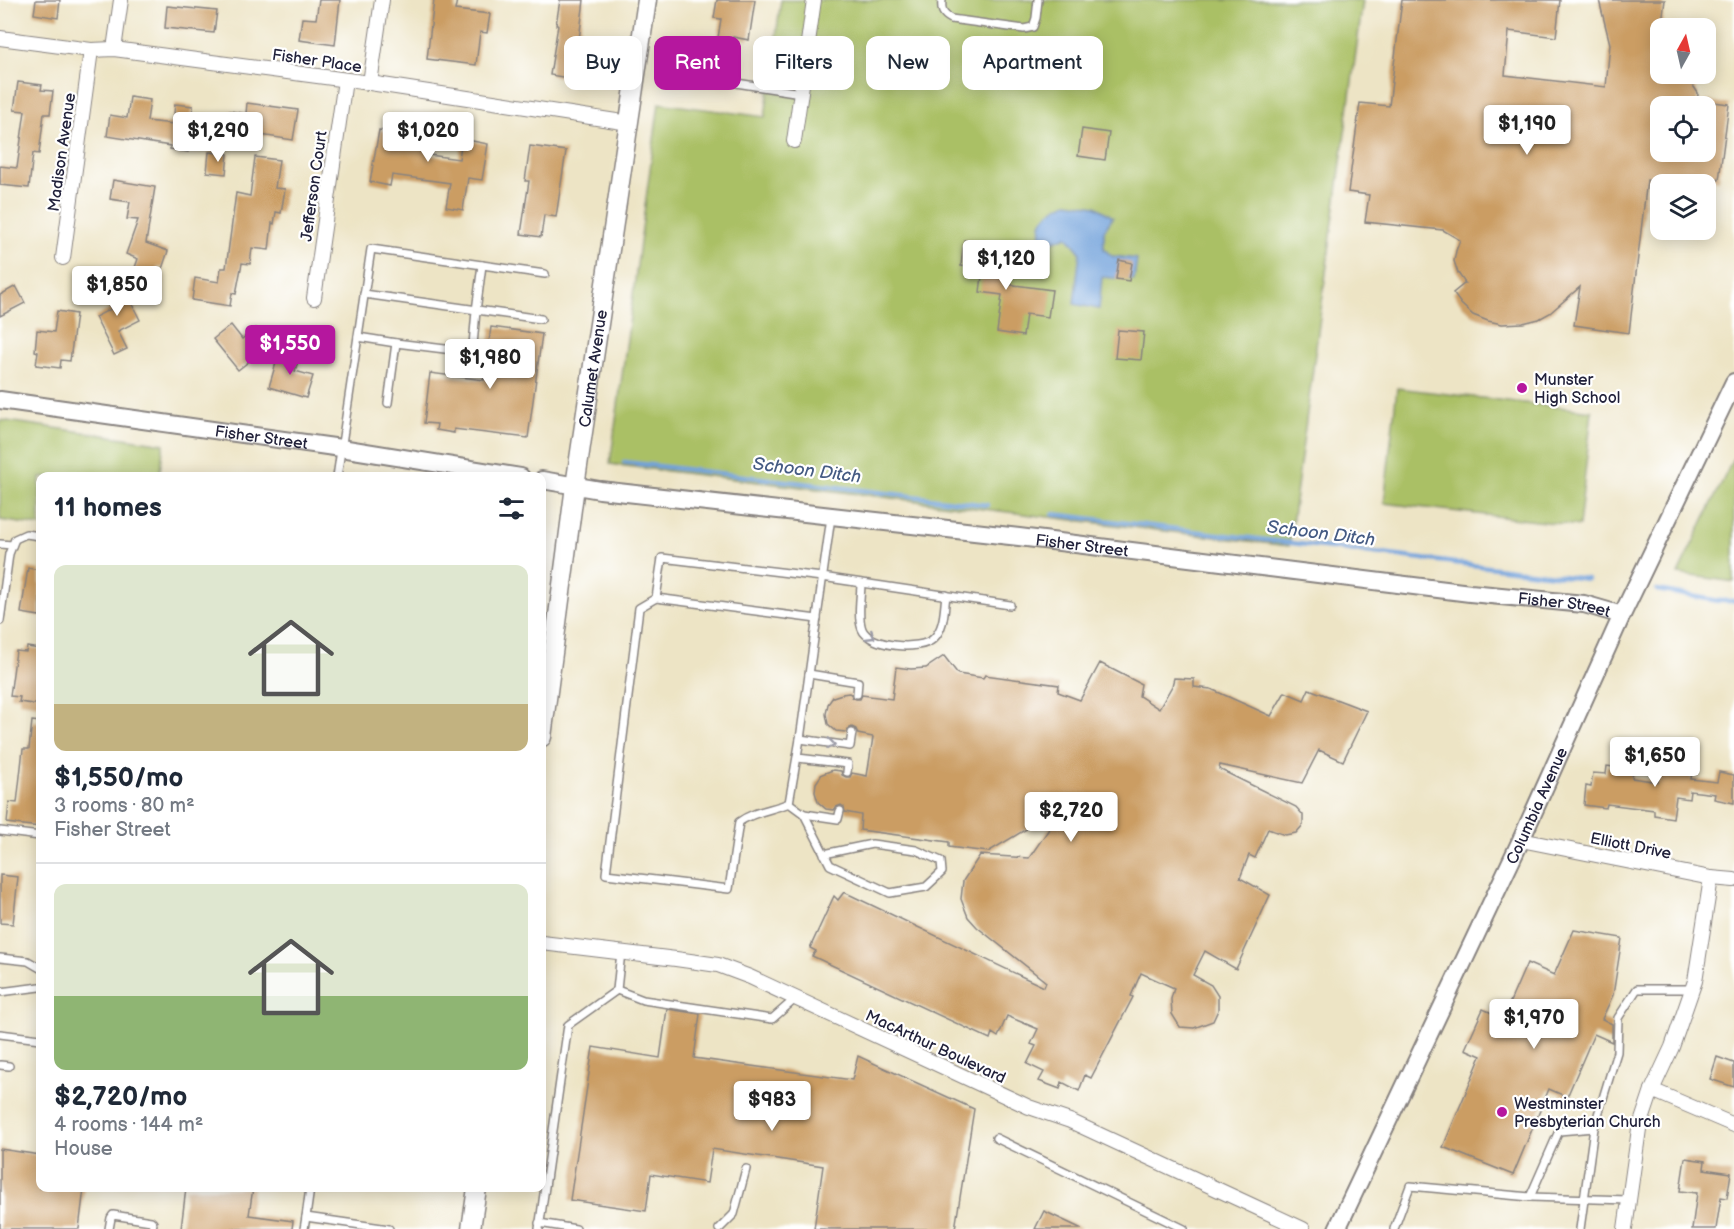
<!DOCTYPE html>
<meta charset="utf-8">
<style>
body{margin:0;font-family:"Balsamiq Sans",sans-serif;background:#f6f6f7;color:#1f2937;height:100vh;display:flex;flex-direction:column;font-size:22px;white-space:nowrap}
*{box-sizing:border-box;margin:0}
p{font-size:20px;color:#747a83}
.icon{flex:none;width:33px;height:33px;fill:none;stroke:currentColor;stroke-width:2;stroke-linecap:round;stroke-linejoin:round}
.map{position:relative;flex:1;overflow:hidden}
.details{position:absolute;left:36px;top:472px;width:510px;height:720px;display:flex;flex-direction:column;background:#fff;border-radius:12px;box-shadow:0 3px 15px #0003}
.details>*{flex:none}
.top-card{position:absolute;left:564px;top:36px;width:570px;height:54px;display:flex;gap:12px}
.needle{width:39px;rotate:8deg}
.controls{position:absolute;left:1650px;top:18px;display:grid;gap:12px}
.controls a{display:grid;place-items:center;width:66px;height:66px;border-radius:12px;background:#fff;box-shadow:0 3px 15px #0003;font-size:30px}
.price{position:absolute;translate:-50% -51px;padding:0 14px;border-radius:6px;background:#fff;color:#222;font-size:20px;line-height:39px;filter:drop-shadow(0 2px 3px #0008)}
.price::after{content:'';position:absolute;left:50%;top:36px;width:18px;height:14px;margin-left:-9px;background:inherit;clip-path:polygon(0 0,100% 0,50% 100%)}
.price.current{background:#b5179e;color:#fff}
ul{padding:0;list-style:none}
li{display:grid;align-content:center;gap:12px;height:318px;padding:0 18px}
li+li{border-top:2px solid #e0e1e3}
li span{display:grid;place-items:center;height:186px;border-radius:12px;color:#555}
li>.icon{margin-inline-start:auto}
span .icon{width:108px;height:108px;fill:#fffc;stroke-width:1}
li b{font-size:26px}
h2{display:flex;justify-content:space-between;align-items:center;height:72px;padding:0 18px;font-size:26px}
.pill{padding:0 21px;border-radius:12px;background:#fff;box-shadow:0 3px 15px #0003;font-size:21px;line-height:54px}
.pill.current{background:#b5179e;color:#fff}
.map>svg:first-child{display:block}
.green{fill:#aac065;stroke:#667150;stroke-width:1.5}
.water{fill:#6fa0da;stroke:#48618a;stroke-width:1.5}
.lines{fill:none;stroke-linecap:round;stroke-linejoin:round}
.stream{stroke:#6fa0da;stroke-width:4.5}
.building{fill:#cb9d64}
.service-casing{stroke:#888380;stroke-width:10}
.minor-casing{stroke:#888380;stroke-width:16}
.tertiary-casing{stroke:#888380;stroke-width:20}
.secondary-casing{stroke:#888380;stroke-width:21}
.service{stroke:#fff;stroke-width:7}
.minor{stroke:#fff;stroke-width:14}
.tertiary{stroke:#fff;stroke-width:16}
.secondary{stroke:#fff;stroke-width:18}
.oneway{stroke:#9c9ca7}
.poi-dot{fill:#b5179e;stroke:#fff;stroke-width:2}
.labels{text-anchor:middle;stroke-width:4.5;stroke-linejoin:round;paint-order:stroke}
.street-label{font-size:16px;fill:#22223b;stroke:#fff}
.poi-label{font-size:16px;fill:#22223b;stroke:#fff;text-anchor:start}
.water-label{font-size:18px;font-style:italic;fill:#455b83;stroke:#fff}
</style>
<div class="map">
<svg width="1734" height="1229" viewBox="0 0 1734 1229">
<rect width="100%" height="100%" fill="#fff"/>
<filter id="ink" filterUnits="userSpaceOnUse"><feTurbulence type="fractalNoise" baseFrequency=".0167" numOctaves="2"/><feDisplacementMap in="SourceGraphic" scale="12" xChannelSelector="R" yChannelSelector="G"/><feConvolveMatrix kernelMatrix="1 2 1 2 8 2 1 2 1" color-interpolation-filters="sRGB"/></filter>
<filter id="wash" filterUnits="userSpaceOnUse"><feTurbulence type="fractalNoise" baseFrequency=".008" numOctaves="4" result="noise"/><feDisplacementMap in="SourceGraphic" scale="24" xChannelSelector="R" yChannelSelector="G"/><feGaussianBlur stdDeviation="1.35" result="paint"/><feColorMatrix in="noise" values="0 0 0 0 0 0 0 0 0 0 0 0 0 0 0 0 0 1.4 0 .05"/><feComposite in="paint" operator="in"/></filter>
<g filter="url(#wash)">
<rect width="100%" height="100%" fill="#ede4c5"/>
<g class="green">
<path d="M781,0H1363L1289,546L610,464L659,103L765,117Z"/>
<path d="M1397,388L1592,411L1579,526L1384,503Z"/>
<path d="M0,420L164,444L159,477H40V526L0,520Z"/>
<path d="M1734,457V582L1678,574Z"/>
</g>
<path class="water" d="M1067,202L1096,206L1113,217L1104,231V249L1112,256L1137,259L1134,280L1102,277L1099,309L1074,304L1080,252L1067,236L1042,246C1037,218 1043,215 1067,202Z"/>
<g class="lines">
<g class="stream">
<path d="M624,462L987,505"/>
<path d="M1053,514L1587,579"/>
<path d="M1657,590L1719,601H1734"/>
</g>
</g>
<g id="blocks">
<g class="building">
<path d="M36,0H60L58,18L34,14Z"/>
<path d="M319,0H340L335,45L299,40L302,18L316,19Z"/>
<path d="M434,0H457L455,10L490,14L487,33L480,32L476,65L427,59Z"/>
<path d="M560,0H584L574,79L550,75L558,25H556Z"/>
<path d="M717,0H755L749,40L733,37L732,46L717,44L721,19L714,18Z"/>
<path d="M1402,0H1560L1556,37L1509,31L1505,75L1606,87L1610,44L1599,0H1665L1655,74H1682L1690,81L1698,93L1697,106H1660V152H1706V101L1729,104L1719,180L1697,177L1698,184H1680L1647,180L1629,333L1574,325L1580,287L1550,313L1539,319L1523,323L1502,324L1488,321L1473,315L1461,304L1453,293L1465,283L1458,273L1454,261L1456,251L1460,240L1443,230L1365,222L1369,195L1348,192L1360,103L1389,106Z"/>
<path d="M167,6L217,11L214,33L165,28Z"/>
<path d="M18,82L42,85L41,90L53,91L50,114H44L39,154L33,153L29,188L0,185V166L17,168L25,111L14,110Z"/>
<path d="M130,97L150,100L147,121L173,124L175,104L193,106L188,152L170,149V146L107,136L110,115L127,118Z"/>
<path d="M247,103L298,110L293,140L227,130L230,111L246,114Z"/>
<path d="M1082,129L1109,133L1105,160L1078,156Z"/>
<path d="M379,130L413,135V133L431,136L429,155L459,159L462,139L488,144L482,180L468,178L463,210L446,207L450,183L392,175L390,186L370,182Z"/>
<path d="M530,146L566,151L556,217L544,215L541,237L521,234L529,181H525Z"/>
<path d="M209,152L228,154L226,174L207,172Z"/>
<path d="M255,157L279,160L275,188L285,189L281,213L276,212L274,224L272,223L269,250L252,248L250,264L242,263L236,294L232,293L230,306L192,300L195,278L219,282L221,268H226L236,193L250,196Z"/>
<path d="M113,180L155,187L146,243L168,251L162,269L158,267L152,283L132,276L138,259L126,254L138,220L127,219L130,202L110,199Z"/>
<path d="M964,240L990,243L987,266L1009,269L1007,284L1052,290L1048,317L1026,314L1023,336L997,332L1002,295L980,292L983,268L961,266Z"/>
<path d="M1119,260L1132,263L1129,281L1116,279Z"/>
<path d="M121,283L140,320L118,331L127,349L114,355L95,317L111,309L102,292Z"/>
<path d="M16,286L25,303L0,316V295Z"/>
<path d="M57,311L76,314L70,361L61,360L60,368L36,365L38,352L35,351L37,330L54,332Z"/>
<path d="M231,325L242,339L256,328L269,346L238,370L213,339Z"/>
<path d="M491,327L542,334L528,438L454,429V433L436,430L437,424L424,423L430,373L484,380Z"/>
<path d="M1118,330L1144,332L1141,360L1115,358Z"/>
<path d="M280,349L300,355L295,371L313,376L306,398L269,387Z"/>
<path d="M28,568L40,570V616L21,613Z"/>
<path d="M27,647L40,649V705L19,702L20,697L10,696L16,651L26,652Z"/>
<path d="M944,656L958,674L983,678L985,675L1059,685L1058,692L1080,700L1100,663L1141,684L1139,696L1159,709L1172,686L1174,678L1194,679V687L1211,689L1271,716L1285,692L1304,700L1309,689L1367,711L1343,761L1319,750L1302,783L1220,765L1219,769L1296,807L1303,815V825L1296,833L1285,835L1268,829L1255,858L1249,855L1240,878L1270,895L1236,969L1205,951L1193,975L1211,985L1218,996V1010L1213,1021L1194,1028L1180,1027L1172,1014L1171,999L1174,988L1141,973L1131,996L1133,997L1091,1078L1085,1075L1079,1091L1062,1082L1060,1089L1039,1081L1044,1072L1027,1064L1036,1046L1031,1044L1038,1029L1007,1016L998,1037L992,1033L990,1039L812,956L816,951L810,948L834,896L838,900L844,892L1044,987L1046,982L977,927L968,917L961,899L963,881L980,855L1029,858L1065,806L988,852L949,847V842L860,830L861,815L845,812L844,807L841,805L836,807L834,810L826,809L818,802L815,792L816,783L822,774L833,770L841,771L842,775L846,777H850L852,773L867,776L873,737L858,734L856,729L852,727L848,729L846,732L836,731L828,724L826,714L828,704L833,697L842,694L849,693L851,694L852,697L856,699H860L862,695L892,699L896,667L911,669L926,668Z"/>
<path d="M32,721L40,722V827L7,823L9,802L17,803L23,749H29Z"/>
<path d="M1681,754L1694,756L1691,779L1717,782L1719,772L1734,775V803L1714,799L1715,794L1690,791L1689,799L1676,797L1673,818L1654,815V810L1607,804L1606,808L1584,805L1586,786L1591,787L1593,773L1606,774L1607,766L1633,770L1632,778L1658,782L1661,760L1680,763Z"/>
<path d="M0,875L18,877L13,924L0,923Z"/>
<path d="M1574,930L1622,938L1613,995L1602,1019L1612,1024V1042L1594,1034L1567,1097L1549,1089L1513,1175L1443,1147L1481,1056L1465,1049L1483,1009L1503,1018L1527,963L1554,975Z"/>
<path d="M667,1009L700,1014L694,1058L852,1080L858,1056L974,1109L955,1229H814L823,1166L712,1149L707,1183L651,1174L646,1211L570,1200L593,1047L660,1058Z"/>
<path d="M1717,1057L1734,1063V1087L1710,1079Z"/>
<path d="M0,1149L40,1155V1188H84L79,1229H0Z"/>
<path d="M1685,1158L1705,1161L1704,1169L1731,1173L1727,1198L1721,1197L1716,1229H1692L1697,1193L1680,1191Z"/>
<path d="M186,1188H253L249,1215L293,1221L292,1229H181Z"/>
<path d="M1044,1211L1082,1229H1035Z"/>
</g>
</g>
</g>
<g filter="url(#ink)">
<use href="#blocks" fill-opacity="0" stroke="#888380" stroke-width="1.5"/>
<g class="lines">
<g class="service-casing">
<g id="service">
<path d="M942,0C941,10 942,14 951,19L1024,29L1033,27L1036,18L1038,0"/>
<path d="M678,74L801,93"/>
<path d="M364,294L541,319"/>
<path d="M358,337L396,343"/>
<path d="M388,403L396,343L469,352L473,345L476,311L482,265"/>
<path d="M337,477L371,249L545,274"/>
<path d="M831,517L800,739L789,803C772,810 754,811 739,822L729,889L606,874L639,608L656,598L662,558L822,577L1010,605"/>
<path d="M0,544L12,545"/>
<path d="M861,583C861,596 857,616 862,629C869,647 920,651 933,639C945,628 944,609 946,595"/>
<path d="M656,598L817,619"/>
<path d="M0,621L9,554L15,539L26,534L40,536"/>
<path d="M809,674L858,682L857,694"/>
<path d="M800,739L850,746L852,733"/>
<path d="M798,758L848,764L847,772"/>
<path d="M789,803L804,814L838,819L840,811"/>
<path d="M804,814L830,865L890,893L926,887L942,872L941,861L916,850L872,844L824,854"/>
<path d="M0,831L40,836"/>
<path d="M0,958L28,961L40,968"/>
<path d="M617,990L643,1000L772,1019L795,999"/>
<path d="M0,992L40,987"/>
<path d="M0,1034L40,1039"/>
<path d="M0,1065L9,1066"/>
<path d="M996,1138L1184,1229"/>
<path d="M310,1188L306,1217L389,1229"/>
<path d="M1530,1197L1559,1131L1594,1128"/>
<path d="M539,1223L576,1229"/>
<path d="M109,1229L111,1218L113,1215L151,1221L153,1223L152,1229"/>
<path d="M304,1229L306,1217"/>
<path d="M539,1229L568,1025L617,990L621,952"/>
<path d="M719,1229L734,1214L746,1169"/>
<path d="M1394,1229L1410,1186L1530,1197L1628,1200"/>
<path d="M1580,1229L1594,1128L1617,1052L1618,1018L1637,989H1692"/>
</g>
</g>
<g class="minor-casing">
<g id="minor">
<path d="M0,38L91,50L114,49L370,83L629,123"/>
<path d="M114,49L121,0"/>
<path d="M370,83L382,0"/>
<path d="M794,141L814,0"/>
<path d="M63,258L91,50"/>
<path d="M314,298L345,80"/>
<path d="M1521,840L1711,878L1734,880"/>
<path d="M542,943L676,959L718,965L750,977L1029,1107L1070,1121L1303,1229"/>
<path d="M1652,1090L1734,1125"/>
<path d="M1625,1229L1639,1129L1652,1090L1672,1047L1695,981L1711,878"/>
</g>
</g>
<g class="tertiary-casing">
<g id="tertiary">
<path id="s1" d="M0,400L341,448L521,477"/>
<path id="s2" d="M542,480L600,490L1019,537L1470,593L1584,604L1622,615"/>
<path id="s3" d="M1337,1229L1521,840L1622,615L1734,382"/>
</g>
</g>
<g class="secondary-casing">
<g id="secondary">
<path id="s4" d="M542,737L575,486L647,0"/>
<path d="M471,1229L477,1188"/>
</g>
</g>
<use href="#service" class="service"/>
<use href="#minor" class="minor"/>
<use href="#tertiary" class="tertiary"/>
<use href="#secondary" class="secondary"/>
</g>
<defs><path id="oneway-chevron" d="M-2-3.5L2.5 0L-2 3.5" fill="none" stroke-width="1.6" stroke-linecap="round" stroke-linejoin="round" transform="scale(1.5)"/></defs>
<g class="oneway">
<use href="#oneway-chevron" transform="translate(871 636) rotate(32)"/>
<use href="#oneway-chevron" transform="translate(831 744) rotate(8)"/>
</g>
</g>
<g class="poi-dot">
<circle cx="1522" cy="388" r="6"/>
<circle cx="1502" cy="1112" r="6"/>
</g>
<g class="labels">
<g class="street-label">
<text transform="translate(317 60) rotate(8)" y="6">Fisher Place</text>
<text transform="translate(61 152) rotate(-82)" y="6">Madison Avenue</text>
<text transform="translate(313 186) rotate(-82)" y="6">Jefferson Court</text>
<text dy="6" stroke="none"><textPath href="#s4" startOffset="372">Calumet Avenue</textPath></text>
<text dy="6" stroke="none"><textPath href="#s1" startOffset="264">Fisher Street</textPath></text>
<text dy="6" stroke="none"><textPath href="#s2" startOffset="544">Fisher Street</textPath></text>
<text dy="6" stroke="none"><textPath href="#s2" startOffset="1030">Fisher Street</textPath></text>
<text dy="6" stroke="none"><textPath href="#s3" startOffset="468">Columbia Avenue</textPath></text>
<text transform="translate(1631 845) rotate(11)" y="6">Elliott Drive</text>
<text transform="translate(936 1046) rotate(25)" y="6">MacArthur Boulevard</text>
</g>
<g class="poi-label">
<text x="1534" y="385">Munster<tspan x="1534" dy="18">High School</tspan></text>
<text x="1514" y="1109">Westminster<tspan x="1514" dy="18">Presbyterian Church</tspan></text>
</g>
<g class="water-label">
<text transform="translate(807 470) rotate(7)" y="6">Schoon Ditch</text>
<text transform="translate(1321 533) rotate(7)" y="6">Schoon Ditch</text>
</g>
</g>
</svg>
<div class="controls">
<a><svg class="needle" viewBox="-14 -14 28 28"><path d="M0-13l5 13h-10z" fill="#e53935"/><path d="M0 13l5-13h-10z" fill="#747a83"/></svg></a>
<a><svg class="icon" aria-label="locate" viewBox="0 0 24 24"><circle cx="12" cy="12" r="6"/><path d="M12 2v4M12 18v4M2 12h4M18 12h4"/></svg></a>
<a><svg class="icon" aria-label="layers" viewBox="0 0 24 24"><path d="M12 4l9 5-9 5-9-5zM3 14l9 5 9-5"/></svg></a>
</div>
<b class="price" style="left:1527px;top:156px">$1,190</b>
<b class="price" style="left:218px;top:163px">$1,290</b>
<b class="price" style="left:428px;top:163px">$1,020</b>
<b class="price" style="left:1006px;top:291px">$1,120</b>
<b class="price" style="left:117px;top:317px">$1,850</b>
<b class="price current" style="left:290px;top:376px">$1,550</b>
<b class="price" style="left:490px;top:390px">$1,980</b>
<b class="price" style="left:1655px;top:788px">$1,650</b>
<b class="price" style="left:1071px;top:843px">$2,720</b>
<b class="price" style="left:1534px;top:1050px">$1,970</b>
<b class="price" style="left:772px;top:1132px">$983</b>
<div class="top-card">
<a class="pill">Buy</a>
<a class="pill current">Rent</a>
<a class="pill">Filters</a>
<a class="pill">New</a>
<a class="pill">Apartment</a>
</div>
<section class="details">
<h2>11 homes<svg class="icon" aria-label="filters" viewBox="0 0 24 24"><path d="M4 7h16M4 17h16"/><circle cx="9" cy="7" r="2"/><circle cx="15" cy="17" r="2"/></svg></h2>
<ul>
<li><span style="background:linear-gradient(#dfe7d0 75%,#c2b280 0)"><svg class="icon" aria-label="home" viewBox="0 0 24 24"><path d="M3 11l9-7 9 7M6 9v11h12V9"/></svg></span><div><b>$1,550/mo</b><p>3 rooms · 80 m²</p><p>Fisher Street</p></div></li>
<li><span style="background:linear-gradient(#dfe7d0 60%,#8fb573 0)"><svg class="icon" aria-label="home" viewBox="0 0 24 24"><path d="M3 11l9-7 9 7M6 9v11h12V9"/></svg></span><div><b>$2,720/mo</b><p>4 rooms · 144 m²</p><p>House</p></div></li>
</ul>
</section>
</div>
